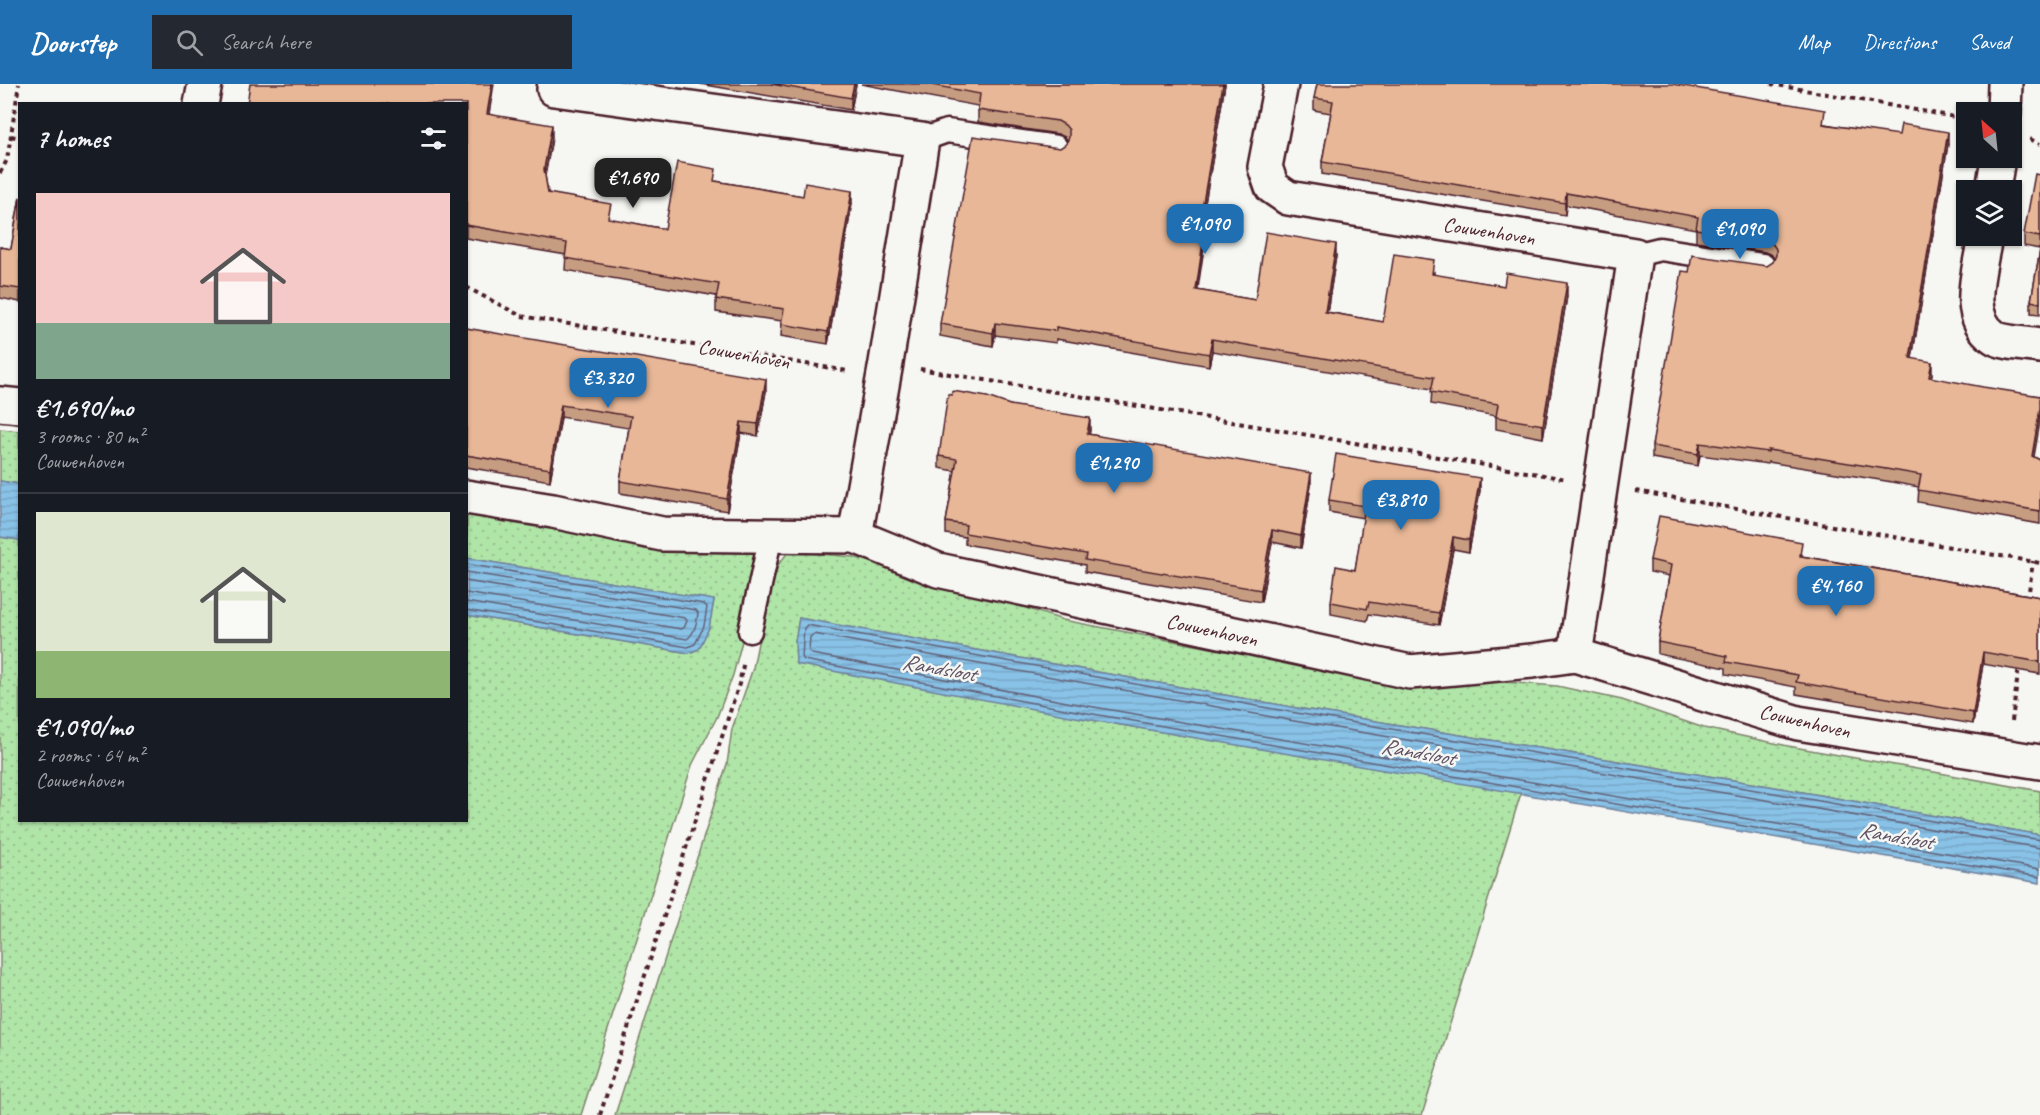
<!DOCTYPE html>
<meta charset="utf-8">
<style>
body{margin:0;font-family:Caveat,sans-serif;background:#242831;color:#f1f3f6;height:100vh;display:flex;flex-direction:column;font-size:22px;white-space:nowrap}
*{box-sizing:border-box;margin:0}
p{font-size:20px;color:#9ea1a6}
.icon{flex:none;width:33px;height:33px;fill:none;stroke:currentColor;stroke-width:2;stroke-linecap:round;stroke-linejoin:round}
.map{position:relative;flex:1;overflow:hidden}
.side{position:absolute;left:18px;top:18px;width:450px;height:720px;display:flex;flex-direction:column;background:#171b24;border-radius:0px;box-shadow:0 2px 4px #0004}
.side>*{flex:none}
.needle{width:39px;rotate:333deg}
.tools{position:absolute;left:1956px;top:18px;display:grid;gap:12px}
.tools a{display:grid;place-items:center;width:66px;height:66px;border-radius:0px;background:#171b24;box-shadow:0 2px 4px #0004;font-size:30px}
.price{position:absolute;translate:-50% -51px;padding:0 14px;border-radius:12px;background:#1f6fb2;color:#fff;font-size:20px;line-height:39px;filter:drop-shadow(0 2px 3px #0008)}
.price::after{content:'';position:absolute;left:50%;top:36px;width:18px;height:14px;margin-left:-9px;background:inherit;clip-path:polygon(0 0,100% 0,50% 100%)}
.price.selected{background:#222;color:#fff}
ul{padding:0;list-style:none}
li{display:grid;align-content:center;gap:12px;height:318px;padding:0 18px}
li+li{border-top:2px solid #363941}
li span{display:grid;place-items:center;height:186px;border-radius:0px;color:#555}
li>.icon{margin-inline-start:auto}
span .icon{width:108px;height:108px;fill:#fffc;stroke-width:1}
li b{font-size:26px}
h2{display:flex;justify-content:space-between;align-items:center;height:72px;padding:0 18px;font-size:26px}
header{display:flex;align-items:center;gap:36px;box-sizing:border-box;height:84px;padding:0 30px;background:#1f6fb2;color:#fff}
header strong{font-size:28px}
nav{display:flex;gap:33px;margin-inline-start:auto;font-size:21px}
.search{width:420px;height:54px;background:#242831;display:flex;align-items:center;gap:15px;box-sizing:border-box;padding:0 21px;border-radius:0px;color:#9ea1a6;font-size:22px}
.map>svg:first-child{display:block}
.grass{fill:url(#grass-dots);stroke:#7d826a;stroke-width:1.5}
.water{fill:url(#water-rules);stroke:#6f819c;stroke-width:1.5}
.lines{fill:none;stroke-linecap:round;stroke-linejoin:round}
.shore{stroke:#636076;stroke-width:1.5}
.lane-casing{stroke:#4a1f2b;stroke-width:27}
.street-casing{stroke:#4a1f2b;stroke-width:38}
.path{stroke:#4a1f2b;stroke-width:4;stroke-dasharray:4.5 4.5;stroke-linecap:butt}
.lane{stroke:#f6f6f2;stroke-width:22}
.street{stroke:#f6f6f2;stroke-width:33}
.wall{fill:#c79d82;stroke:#4a1f2b;stroke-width:1.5}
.shaded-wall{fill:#a2806a;stroke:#4a1f2b;stroke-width:1.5}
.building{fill:#e7b797;stroke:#4a1f2b;stroke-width:1.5}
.labels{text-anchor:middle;stroke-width:5;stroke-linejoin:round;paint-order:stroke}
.street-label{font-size:21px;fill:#4a1f2b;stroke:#f6f6f2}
.water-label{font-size:22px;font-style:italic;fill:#5d5063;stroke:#f6f6f2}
</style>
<header>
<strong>Doorstep</strong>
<div class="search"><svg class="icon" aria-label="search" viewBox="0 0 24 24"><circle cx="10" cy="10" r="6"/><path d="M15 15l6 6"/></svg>Search here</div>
<nav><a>Map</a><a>Directions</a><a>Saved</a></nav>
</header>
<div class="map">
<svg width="2040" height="1031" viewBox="0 0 2040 1031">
<defs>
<pattern id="grass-dots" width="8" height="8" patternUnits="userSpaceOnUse" patternTransform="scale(1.5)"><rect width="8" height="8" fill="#b0e5a8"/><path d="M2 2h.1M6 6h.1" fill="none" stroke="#99c491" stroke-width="1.8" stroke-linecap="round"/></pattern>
<pattern id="water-rules" width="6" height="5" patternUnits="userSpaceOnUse" patternTransform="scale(1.5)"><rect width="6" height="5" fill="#88c2e7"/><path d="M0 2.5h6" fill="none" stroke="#77a6c6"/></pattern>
</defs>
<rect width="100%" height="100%" fill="#f6f6f2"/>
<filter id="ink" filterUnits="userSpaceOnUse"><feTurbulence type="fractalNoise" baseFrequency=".0167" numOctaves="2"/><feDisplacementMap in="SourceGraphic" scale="12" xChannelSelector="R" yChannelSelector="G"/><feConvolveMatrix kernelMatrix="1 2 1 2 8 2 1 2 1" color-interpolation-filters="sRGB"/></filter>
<g filter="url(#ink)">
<g class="grass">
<path d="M0,345L19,347V400L0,397Z"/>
<path d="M467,430L656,463L703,468L757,469L742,557L733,591L717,633L692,681L581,1031H0V453L19,456L20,736H466L467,531L689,569L699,565L709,543L714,516L467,474Z"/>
<path d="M789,467L853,473L922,491L1063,536L1226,567L1373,592L1489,597L1557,602L1622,616L1704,644L1788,662L2040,707V751L1769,702L1297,624L799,534L795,558L1086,635L1521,709L1422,1031H615L727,680L732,645L753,584L763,534L778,481Z"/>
</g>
<g class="water">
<path d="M0,397L19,400V456L0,453Z"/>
<path d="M467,474L714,516L709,544L699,565L689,569L467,531Z"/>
<path d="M799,534L1297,624L1769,702L2040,751V799L1086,635L796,580L795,558Z"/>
</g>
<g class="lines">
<g class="shore">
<path d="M466,480L704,520L707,523L704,542L695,560L688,563L466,526"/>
<path d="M466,488L696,526L698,529C697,538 694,550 687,555L466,518"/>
<path d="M466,497L685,534L687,537L684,544L681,545L466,509"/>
<path d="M2040,756L1768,708L1296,629L807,541L804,544L802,573L804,576L1087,629L2040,793"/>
<path d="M2040,764L1766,716L1294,637L814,550L810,553L809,567L812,570L1088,622L2040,785"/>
</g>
<g class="lane-casing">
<g id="lane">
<path d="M922,56L947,47L1056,63"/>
<path d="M1635,171L1660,165L1763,181"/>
<path d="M750,547L771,451"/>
</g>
</g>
<g class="street-casing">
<g id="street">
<path d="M555,0L554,5L922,56L886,279L855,452"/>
<path d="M1281,0L1265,83L1272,103L1288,114L1635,171L1575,571"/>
<path d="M201,20L205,0"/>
<path d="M2004,28L2005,0"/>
<path d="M1993,106L1998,74"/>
<path d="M1985,152C1981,183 1962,231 1994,253C2002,259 2029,260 2040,262"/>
<path d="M0,320L20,322"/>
<path d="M466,413L553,427L662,450L855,452L938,486L1410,588L1532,577L1575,571L1798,639L2040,678"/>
</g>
</g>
<g class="path">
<path d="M1771,0L1966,35"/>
<path d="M11,52L20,54"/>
<path d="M2030,55L2040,60"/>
<path d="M0,89L7,76L19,0"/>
<path d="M466,203L521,232L848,287"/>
<path d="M920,285L1567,395"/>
<path d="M1636,407L2040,479"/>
<path d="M2028,515L2033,477"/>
<path d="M2012,637L2019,582"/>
<path d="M600,1031L739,600L744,577"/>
</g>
<use href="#lane" class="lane"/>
<use href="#street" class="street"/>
</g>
<g class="wall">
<path d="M700,0H856L851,26Z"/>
<path d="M861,0H1225L1202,137L1206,150L1197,206L1255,216L1336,172L1327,228L1383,238L1434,188V191L1567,212L1543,354L1496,345V332L1431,320L1432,305L1212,267L1209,282L1056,255V259L995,251L993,262L940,252V240L1060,64L1066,60L1068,57L1065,53L1058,50L978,38V22Z"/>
<path d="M1314,14L1825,40L1948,60L1912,274L1932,290L1931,293L2034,373L2040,376V440L1918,418L1919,403L1886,397L1768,378V380L1700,371L1698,382L1652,374V362L1689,188L1767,182L1773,178L1774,175L1772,171L1765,168L1696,157V145L1566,121L1565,131L1322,90V78L1331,29L1314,26Z"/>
<path d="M466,20L489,30L552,54L545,91L548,109L610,135L665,145L716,97L803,112L852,119L828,260L781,252L782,237L716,228V212L565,186L566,171L466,154Z"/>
<path d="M2040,91V165L2024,162V150Z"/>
<path d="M20,113V218L0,214V163L11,165Z"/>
<path d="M2040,166V230L2031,229V217Z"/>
<path d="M466,244L766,307L758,352L741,349L727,427L620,409V397L629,344L561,333L550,397L466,383Z"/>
<path d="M952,311L1010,321L1090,346L1089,350L1311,401L1301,464L1272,458L1261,518L1085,488V481L965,460V453L946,450V438L955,387L939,384V372Z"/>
<path d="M1480,406L1469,468L1453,465L1439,541L1369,530L1367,537L1331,530V518L1355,486L1364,434L1329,428V416Z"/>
<path d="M1802,470V472L2040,513V590L1983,580L1973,640L1796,610V603L1726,590V584L1658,570V558L1669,492L1650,488V476Z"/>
</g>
<g class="shaded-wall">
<path d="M492,0H494L487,42V30Z"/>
<path d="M854,0H856L851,26V14Z"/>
<path d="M1223,0H1225L1200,149V137Z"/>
<path d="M552,41V54L544,97V85Z"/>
<path d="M1948,48V60L1910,286V274Z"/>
<path d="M852,107V119L828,260V248Z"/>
<path d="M1566,109V121L1565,131V119Z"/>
<path d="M1206,138V150L1196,218V206Z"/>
<path d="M1336,160V172L1325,240V228Z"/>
<path d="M1567,199V212L1543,354V341Z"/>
<path d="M995,239V251L993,262V249Z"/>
<path d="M1212,255V267L1209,282V270Z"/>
<path d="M1932,278V290L1929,305V293Z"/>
<path d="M766,295V307L758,352V340Z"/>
<path d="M561,321V333L550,397V385Z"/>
<path d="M2040,325V338L2032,384V372Z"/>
<path d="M1090,334V346L1087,361V350Z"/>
<path d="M741,338V349L727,427V415Z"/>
<path d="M1700,359V371L1698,382V370Z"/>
<path d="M1311,389V401L1301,464V452Z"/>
<path d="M1480,394V406L1469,468V456Z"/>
<path d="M1272,446V458L1261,518V506Z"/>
<path d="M1453,453V465L1439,541V529Z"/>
<path d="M1983,568V580L1973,640V629Z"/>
</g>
<g class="building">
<path d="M250,0H492L487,30L552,41L544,85L548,109L611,120L608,134L665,145L677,78L716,85L714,97L803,112L805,99L852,107L828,248L781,240L784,225L716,215L719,200L565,174L567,159L466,141V20H247Z"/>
<path d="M771,0H854L851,14Z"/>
<path d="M927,0H1223L1200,137L1206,138L1196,206L1255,216L1266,148L1336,160L1325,228L1383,238L1394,170L1434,176L1432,190L1504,202L1506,189L1567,199L1543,341L1496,333L1498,320L1431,308L1434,293L1212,255L1209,270L1056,243V247L995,239L993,249L940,240L973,52L1060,64L1066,60L1069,53V46L1065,41L1058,37L978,26L980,10Z"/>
<path d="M1317,0H1672L1825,26L1823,40L1899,51L1901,40L1948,48L1910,274L1932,278L1929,293L1983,303L2040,312V325L2032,372L2040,376V427L1918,406L1921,391L1886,385L1768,366V368L1700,359L1698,370L1652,362L1682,187L1689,188L1692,171L1767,182L1773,178L1776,171V165L1772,159L1765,155L1696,145L1698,133L1566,109L1565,119L1322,78L1333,17L1314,14Z"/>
<path d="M2035,90L2040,91V153L2024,150Z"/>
<path d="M20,113V205L0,202V163L11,165Z"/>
<path d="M2040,166V219L2031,217Z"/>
<path d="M466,244L766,295L758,340L741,338L727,415L620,397L631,332L561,321L550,385L466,371Z"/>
<path d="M953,307L987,313L1010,321L1090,334L1087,350L1311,389L1301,452L1272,446L1261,506L1085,476L1086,470L965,449L966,441L946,438L957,375L939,372L948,310L952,311Z"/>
<path d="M1336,370L1480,394L1469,456L1453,453L1439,529L1369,518L1367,525L1331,518L1336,482L1355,486L1365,422L1329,416Z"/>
<path d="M1659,432L1802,458L1800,472L2040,513V578L1983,568L1973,629L1796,598L1798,591L1726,578L1727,572L1658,558L1671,481L1650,476Z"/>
</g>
</g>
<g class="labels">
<g class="street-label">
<text transform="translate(1489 147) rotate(9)" y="7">Couwenhoven</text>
<text transform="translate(744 270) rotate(10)" y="7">Couwenhoven</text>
<text transform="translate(1212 546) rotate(12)" y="7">Couwenhoven</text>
<text transform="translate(1805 637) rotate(13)" y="7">Couwenhoven</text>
</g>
<g class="water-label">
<text transform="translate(939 583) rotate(10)" y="8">Randsloot</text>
<text transform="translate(1418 667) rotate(10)" y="8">Randsloot</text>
<text transform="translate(1896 751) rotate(10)" y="8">Randsloot</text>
</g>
</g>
</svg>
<div class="tools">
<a><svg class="needle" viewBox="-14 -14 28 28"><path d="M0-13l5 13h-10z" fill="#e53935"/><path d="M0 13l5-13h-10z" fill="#9ea1a6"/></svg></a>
<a><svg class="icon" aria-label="layers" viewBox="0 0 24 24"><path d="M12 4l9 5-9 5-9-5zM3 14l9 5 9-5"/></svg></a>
</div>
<b class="price selected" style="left:633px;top:125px">€1,690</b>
<b class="price" style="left:1205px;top:171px">€1,090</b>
<b class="price" style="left:1740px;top:176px">€1,090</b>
<b class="price" style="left:608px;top:325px">€3,320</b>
<b class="price" style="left:1114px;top:410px">€1,290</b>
<b class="price" style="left:1401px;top:447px">€3,810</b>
<b class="price" style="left:1836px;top:533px">€4,160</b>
<section class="side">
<h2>7 homes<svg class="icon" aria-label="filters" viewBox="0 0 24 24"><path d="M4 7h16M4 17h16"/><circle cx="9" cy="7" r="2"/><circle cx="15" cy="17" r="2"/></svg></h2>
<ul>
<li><span style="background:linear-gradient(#f6c9c9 70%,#7fa58c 0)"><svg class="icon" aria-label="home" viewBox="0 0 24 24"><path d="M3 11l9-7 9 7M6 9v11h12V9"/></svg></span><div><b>€1,690/mo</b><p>3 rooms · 80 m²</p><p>Couwenhoven</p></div></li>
<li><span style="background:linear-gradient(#dfe7d0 75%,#8fb573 0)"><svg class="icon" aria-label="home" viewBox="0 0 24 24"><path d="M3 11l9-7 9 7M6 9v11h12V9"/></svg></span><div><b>€1,090/mo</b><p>2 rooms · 64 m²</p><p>Couwenhoven</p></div></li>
</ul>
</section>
</div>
